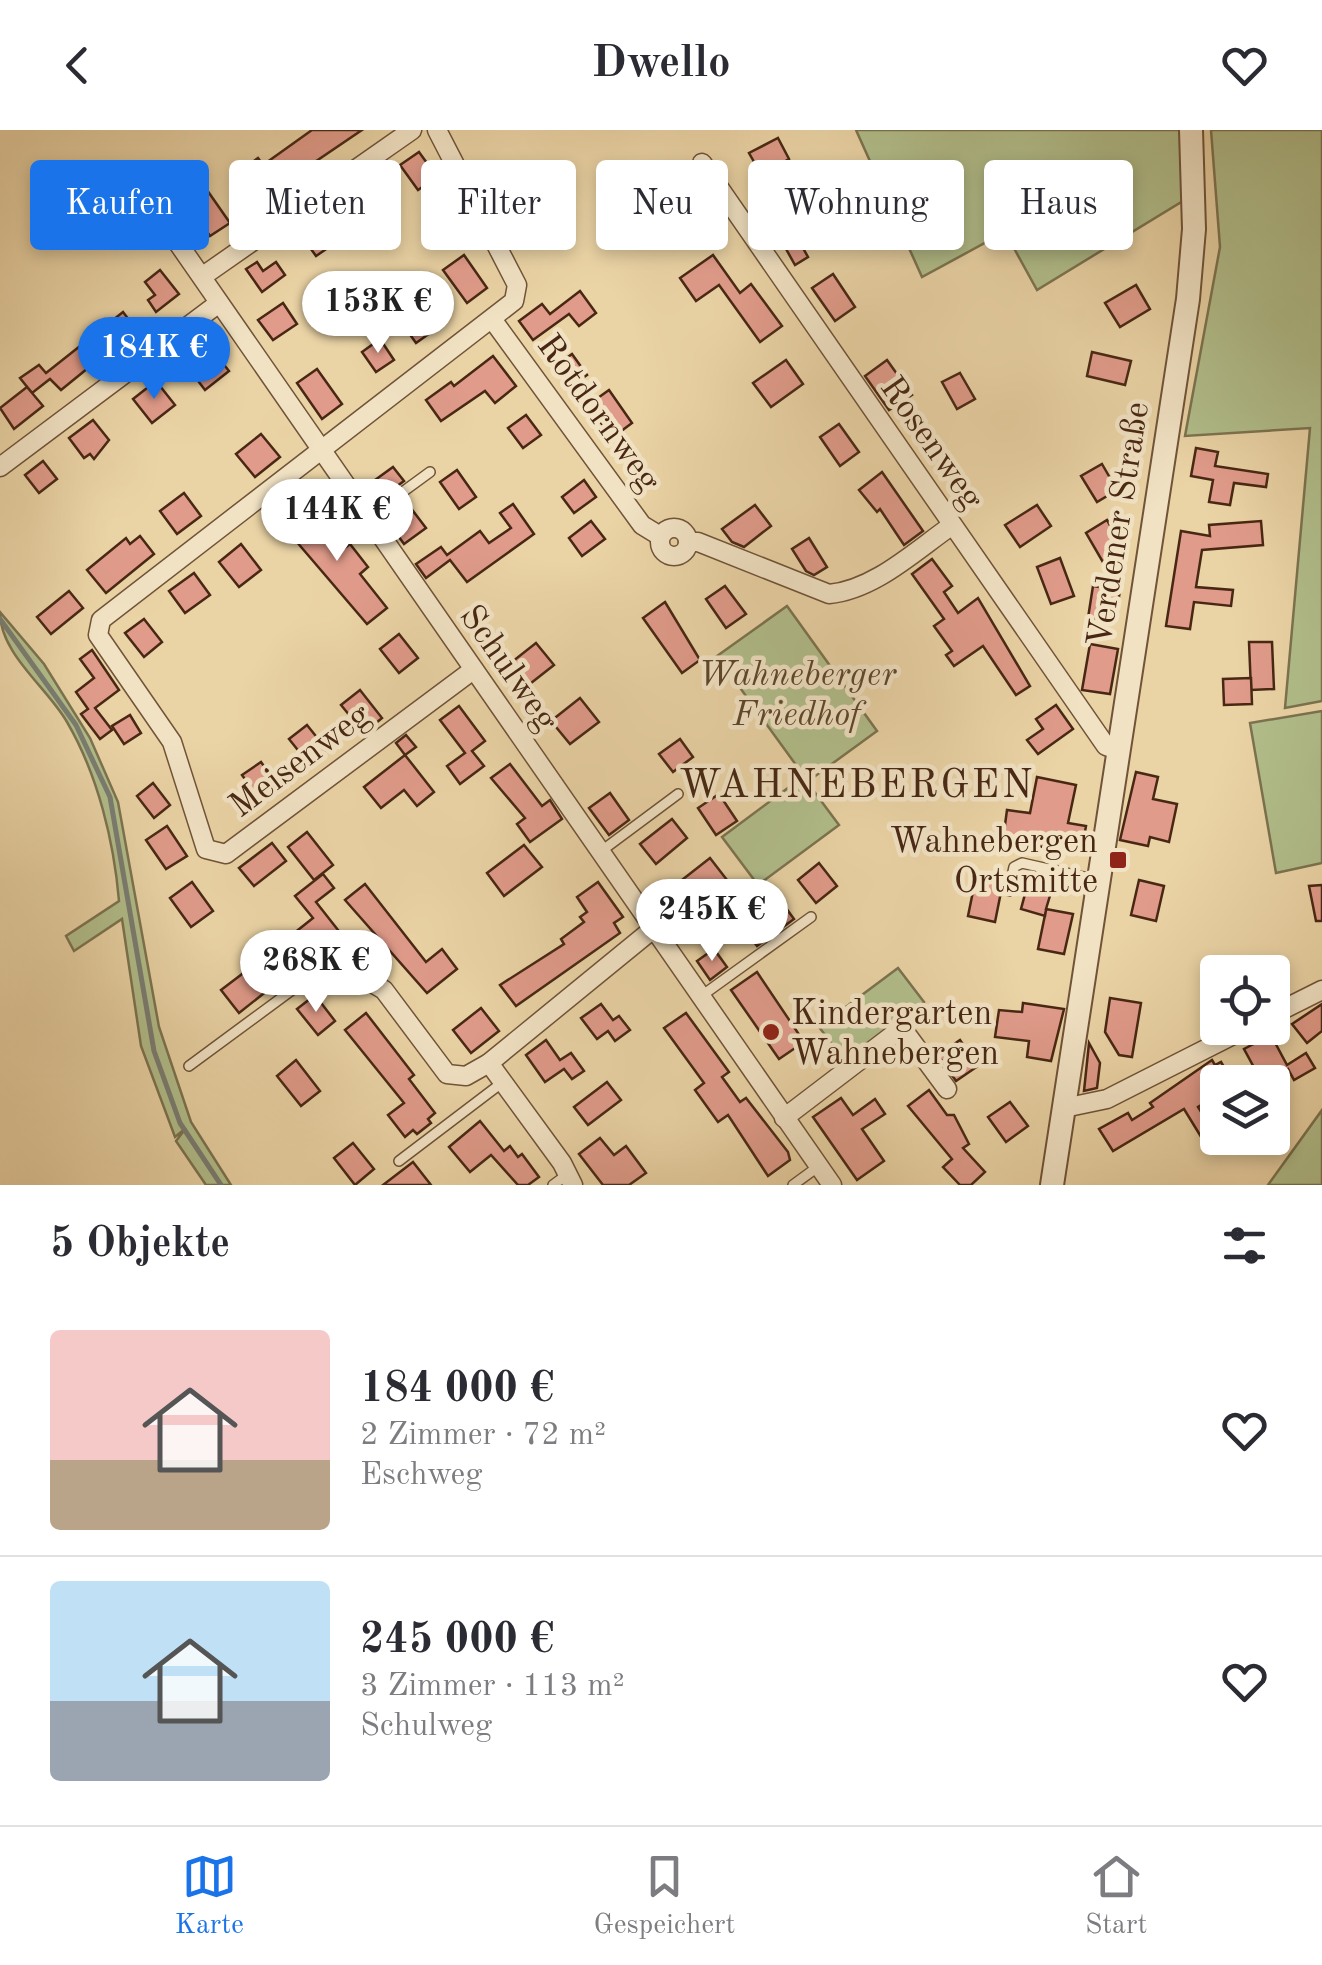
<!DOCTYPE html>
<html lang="de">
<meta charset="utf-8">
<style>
body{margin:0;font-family:"Old Standard TT",serif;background:#f2f2f3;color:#2b2b33;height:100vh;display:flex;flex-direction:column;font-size:38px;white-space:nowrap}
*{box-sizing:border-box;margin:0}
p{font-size:32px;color:#7c7c81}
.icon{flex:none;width:55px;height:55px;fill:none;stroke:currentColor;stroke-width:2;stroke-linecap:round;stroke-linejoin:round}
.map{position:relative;height:1055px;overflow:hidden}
.sheet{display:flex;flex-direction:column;background:#fff;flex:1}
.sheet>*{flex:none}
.top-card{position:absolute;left:30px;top:30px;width:1262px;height:90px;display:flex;gap:20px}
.controls{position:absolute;left:1200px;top:825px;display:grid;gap:20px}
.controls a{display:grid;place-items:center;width:90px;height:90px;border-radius:10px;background:#fff;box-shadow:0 5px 15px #0003;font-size:50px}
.price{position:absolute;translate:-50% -85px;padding:0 22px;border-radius:35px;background:#fff;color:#222;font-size:32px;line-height:65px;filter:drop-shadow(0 2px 5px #0008)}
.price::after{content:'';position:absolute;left:50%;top:60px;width:30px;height:22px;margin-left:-15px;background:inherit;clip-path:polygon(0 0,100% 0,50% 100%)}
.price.selected{background:#1a73e8;color:#fff}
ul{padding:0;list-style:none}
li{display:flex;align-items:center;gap:30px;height:250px;padding:0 50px}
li+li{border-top:2px solid #e1e1e2}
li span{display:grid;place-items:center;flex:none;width:280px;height:200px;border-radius:10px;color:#555}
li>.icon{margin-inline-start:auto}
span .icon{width:120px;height:120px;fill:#fffc;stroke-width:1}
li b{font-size:42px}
h2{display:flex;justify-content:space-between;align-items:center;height:120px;padding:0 50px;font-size:42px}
.tag{padding:0 35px;border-radius:10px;background:#fff;box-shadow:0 5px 15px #0003;font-size:35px;line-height:90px}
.tag.selected{background:#1a73e8;color:#fff}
header{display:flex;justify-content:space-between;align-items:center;height:130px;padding:0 50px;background:#fff;font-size:45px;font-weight:600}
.dock{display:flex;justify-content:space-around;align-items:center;height:140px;border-top:2px solid #e1e1e2;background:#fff;font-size:28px;color:#7c7c81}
.dock a{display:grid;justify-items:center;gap:5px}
.dock .selected{color:#1a73e8}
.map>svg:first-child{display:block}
.green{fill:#b1be8b;stroke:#7c7350;stroke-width:2.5}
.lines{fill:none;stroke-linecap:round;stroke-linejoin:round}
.stream{stroke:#7a7d72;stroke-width:5}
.building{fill:#e09b8a;stroke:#482814;stroke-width:2.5}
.service-casing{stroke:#705338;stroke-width:12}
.minor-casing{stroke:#705338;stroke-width:21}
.tertiary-casing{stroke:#705338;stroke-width:26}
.service{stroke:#f1e2c4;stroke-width:9}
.minor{stroke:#f1e2c4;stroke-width:18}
.tertiary{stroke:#f1e2c4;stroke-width:22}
.poi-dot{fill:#8f2418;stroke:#f1e2c4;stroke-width:4}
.labels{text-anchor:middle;stroke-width:9;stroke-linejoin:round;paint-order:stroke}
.street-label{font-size:35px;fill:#482814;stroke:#f1e2c4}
.park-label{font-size:35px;font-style:italic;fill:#5d462c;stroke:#f1e2c4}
.poi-label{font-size:35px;fill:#482814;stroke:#f1e2c4;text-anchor:end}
.quarter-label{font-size:40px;letter-spacing:2.5px;fill:#482814;stroke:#f1e2c4}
</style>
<header><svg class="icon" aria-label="back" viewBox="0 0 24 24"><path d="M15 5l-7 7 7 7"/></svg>Dwello<svg class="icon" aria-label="heart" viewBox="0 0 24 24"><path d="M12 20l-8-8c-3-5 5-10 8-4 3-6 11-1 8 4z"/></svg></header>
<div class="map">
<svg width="1322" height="1055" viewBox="0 0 1322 1055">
<rect width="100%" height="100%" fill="#ead3a5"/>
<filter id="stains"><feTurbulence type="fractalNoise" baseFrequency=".002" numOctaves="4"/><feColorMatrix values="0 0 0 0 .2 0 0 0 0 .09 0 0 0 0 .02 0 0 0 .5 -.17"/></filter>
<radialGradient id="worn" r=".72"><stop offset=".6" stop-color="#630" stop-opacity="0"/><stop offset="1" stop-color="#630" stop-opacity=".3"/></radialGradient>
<g class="green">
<path d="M856,0H1180L1191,66L1037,160L1005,102L922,147Z"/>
<path d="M1211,0H1322V571L1285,578L1310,298L1185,306L1220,117Z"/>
<path d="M787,476L877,601L807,652L839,695L758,755L722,707L804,646L717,526Z"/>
<path d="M0,482L44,534L90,608L118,672L159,897L191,992L231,1055H206L176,1011L186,998L175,1007L141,916L122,789L74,821L66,806L119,771C114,712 98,645 67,592C47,557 0,524 0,482Z"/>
<path d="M1322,581V733L1276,743L1250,593Z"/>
<path d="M898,838L924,872L845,931L819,897Z"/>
<path d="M1322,980V1055H1268Z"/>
</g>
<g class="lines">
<path class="stream" d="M0,489L76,595L110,667L154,921L180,993L221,1055"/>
</g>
<g class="building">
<path d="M312,0H362L247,78L233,56L246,48L241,40L258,28L263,35Z"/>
<path d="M778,8L789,29L761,44L749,23Z"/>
<path d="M419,22L437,47L418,60L400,35Z"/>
<path d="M697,54L717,87L701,98L681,65Z"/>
<path d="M775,57L789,82L784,84L808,127L795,135L757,67Z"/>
<path d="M368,58L388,87L367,101L348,73Z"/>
<path d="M207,60L230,93L210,106L188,73Z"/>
<path d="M323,89L338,111L316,126L301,105Z"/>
<path d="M464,125L487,158L467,173L443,140Z"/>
<path d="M713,125L740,163L751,154L782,196L760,212L719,155L696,171L680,148Z"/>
<path d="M257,132L263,141L276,132L285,145L262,162L246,139Z"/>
<path d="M160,140L179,164L156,182L148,170L155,165L145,152Z"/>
<path d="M833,144L855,177L835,191L812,158Z"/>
<path d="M1136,155L1150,179L1120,197L1105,173Z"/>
<path d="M580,161L596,183L579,196L569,184L533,210L519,191L542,174L550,184Z"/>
<path d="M283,173L297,194L273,210L258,190Z"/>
<path d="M435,174L447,191L416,213L404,196Z"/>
<path d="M123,182L136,199L61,260L50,249L32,263L20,248L39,235L46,243Z"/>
<path d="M380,209L394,230L376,242L362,222Z"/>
<path d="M209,216L229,241L205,260L186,235Z"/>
<path d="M1092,222L1131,231L1125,255L1087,246Z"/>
<path d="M572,224L587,245L569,258L554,237Z"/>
<path d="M493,226L516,256L495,273L485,261L441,291L426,270L451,252L454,256Z"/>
<path d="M786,230L803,254L771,277L753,253Z"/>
<path d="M887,230L912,265L889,280L865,246Z"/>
<path d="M317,239L342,274L322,289L297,253Z"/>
<path d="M960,243L975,269L957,279L942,252Z"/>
<path d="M156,251L175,275L152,293L133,269Z"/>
<path d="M27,257L43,276L14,299L0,278Z"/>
<path d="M609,260L632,293L612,308L588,275Z"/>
<path d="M526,285L541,305L523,318L508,298Z"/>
<path d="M93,290L109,310L94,329L90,324L84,328L69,308Z"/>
<path d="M839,294L859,322L840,336L820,307Z"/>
<path d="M261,304L280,327L255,347L236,324Z"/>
<path d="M1196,318L1218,322L1215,336L1268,344L1266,357L1234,353L1230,375L1209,372L1213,350L1191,346Z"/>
<path d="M43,331L57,349L39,363L25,345Z"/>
<path d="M1102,334L1117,360L1097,372L1081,346Z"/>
<path d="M393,337L404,351L375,372L364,358Z"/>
<path d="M457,340L476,367L459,379L440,352Z"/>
<path d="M882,342L923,401L904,415L880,379L877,382L859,360Z"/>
<path d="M584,350L596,367L574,383L562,367Z"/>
<path d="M184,363L201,386L177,404L160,381Z"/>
<path d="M513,374L534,404L467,452L450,430L426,448L416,434L441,417L447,425L480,401L489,413L511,398L500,383Z"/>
<path d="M755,375L771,396L744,417L732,412L722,399Z"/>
<path d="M1037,375L1051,396L1020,417L1005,395Z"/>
<path d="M309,377L342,420L350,414L368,437L360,444L387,478L367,494L284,397Z"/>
<path d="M410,377L426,398L404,414L389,393Z"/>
<path d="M1107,390L1125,421L1104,434L1086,403Z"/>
<path d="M591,391L605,409L582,426L569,408Z"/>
<path d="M1261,391L1263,415L1202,420L1196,457L1233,460L1231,476L1194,472L1190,499L1166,496L1181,401L1210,406L1209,395Z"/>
<path d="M140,406L154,424L106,463L87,440L126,408L130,414Z"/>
<path d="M809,408L827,437L814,445L806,441L792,419Z"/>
<path d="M241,414L261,440L239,457L219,432Z"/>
<path d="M1060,428L1074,466L1051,474L1037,437Z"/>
<path d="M932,429L952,456L944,462L958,483L978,468L1030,556L1016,565L983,516L954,536L946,525L952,521L934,496L944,489L912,444Z"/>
<path d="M194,443L210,465L185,483L169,461Z"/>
<path d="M725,456L746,484L726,498L706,469Z"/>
<path d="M1093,456L1120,460L1115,492L1088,488Z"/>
<path d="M69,461L83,478L51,504L37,487Z"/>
<path d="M665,472L700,530L682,543L643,488Z"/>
<path d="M144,489L162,512L144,527L125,503Z"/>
<path d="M399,504L418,528L399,543L380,519Z"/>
<path d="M1249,512H1272L1274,559L1251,560Z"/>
<path d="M536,513L554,535L526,557L508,535Z"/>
<path d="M1090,514L1118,519L1110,564L1082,560Z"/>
<path d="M92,520L119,560L95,578L112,600L100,609L81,584L88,579L76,562L94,548L80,529Z"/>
<path d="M1251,548L1252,574L1224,575L1223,549Z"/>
<path d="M360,560L382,588L364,603L341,575Z"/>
<path d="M580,568L599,592L570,614L551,591Z"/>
<path d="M1056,575L1073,599L1038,624L1027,610L1043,599L1036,589Z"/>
<path d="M459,576L485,611L472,621L484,636L460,654L447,636L465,623L440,590Z"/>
<path d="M130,585L141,603L124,614L112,596Z"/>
<path d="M307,595L327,620L309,634L289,609Z"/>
<path d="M406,605L416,617L405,625L396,613Z"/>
<path d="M680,609L693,627L673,642L659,624Z"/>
<path d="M405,625L434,662L417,676L404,660L381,678L364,657Z"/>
<path d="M261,632L276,653L257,666L242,645Z"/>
<path d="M510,634L542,676L550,670L562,689L530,712L517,694L525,688L491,648Z"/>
<path d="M1136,642L1158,647L1153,669L1177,674L1169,712L1150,707L1148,716L1120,710Z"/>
<path d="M1037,647L1076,655L1068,693L1086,696L1081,724L1032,715L1031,722L1002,717L1007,680L1030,683Z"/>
<path d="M153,653L170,675L154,688L137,666Z"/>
<path d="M610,663L629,690L609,705L589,678Z"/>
<path d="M719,664L737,691L716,705L698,678Z"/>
<path d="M672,689L687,708L656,734L640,714Z"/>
<path d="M167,696L187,726L166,739L146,710Z"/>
<path d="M307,702L333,735L314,750L288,717Z"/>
<path d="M272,713L286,731L254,756L239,738Z"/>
<path d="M524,715L542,737L504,766L487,743Z"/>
<path d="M710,728L727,750L690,779L673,757Z"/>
<path d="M819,733L837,756L816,773L798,750Z"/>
<path d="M977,742L1004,747L995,792L968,786Z"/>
<path d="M323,744L334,758L316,772L338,800L308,823L293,804L313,788L295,766Z"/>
<path d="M1139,750L1164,756L1156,791L1131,785Z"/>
<path d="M192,752L213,781L191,797L170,768Z"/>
<path d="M598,752L623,787L614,793L620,803L516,876L500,855L564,814L561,809L584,792L580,787L587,782L577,767Z"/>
<path d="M1028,753L1052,759L1046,779L1073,784L1064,824L1038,819L1046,780L1045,786L1021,779Z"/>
<path d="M365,754L426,832L442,819L457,839L427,863L345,770Z"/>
<path d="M1322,755V791H1316L1309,756Z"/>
<path d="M780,770L794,789L757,816L743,797Z"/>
<path d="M714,819L727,837L710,850L697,831Z"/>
<path d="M250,838L268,860L239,883L221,860Z"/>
<path d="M757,842L804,912L779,929L731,860Z"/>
<path d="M315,865L335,891L318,905L297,879Z"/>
<path d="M1110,868L1141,873L1132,927L1119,925L1105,902Z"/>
<path d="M1023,873L1064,879L1051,931L1027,927L1029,911L995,907L999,880L1022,882Z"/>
<path d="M601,874L613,890L619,886L630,900L615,911L608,901L597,909L581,888Z"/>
<path d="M1322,874V901L1307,913L1292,894Z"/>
<path d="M481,878L499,901L471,923L453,900Z"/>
<path d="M366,883L414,945L409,949L435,983L428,989L431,993L417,1004L413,1000L405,1007L388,985L404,973L345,900Z"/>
<path d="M686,883L729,942L722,947L740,972L746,968L788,1022L790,1030L768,1046L728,985L718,992L695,960L704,953L664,898Z"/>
<path d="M1267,907H1272L1287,935L1306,923L1315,938L1294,950L1288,939L1262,952L1244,919Z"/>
<path d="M546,910L560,930L571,923L584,941L572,949L564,939L545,952L526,925Z"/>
<path d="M960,910L978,936L956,951L938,925Z"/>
<path d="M1089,913L1100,933L1097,958L1084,961Z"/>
<path d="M296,930L320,961L301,976L277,946Z"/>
<path d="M1212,930L1215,935L1221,932L1233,952H1218V965L1198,977L1214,1003L1203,1010L1184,979L1113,1021L1099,999L1128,983L1132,990L1153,977L1150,973Z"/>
<path d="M607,952L621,970L588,995L574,977Z"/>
<path d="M929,960L947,985H954L969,1014L963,1018L985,1042L971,1055H960L943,1037L952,1029L908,976Z"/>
<path d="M841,968L853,985L875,969L885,984L862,999L884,1031L857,1050L813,987Z"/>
<path d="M1010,972L1028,996L1006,1012L988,987Z"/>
<path d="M480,991L504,1021L510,1016L518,1027L522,1024L539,1047L528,1055H518L491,1025L470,1042L449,1017Z"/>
<path d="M600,1008L614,1025L626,1016L646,1043L629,1055H603L579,1024Z"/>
<path d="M353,1013L374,1039L355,1055L334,1028Z"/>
<path d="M413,1032L431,1055H383Z"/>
</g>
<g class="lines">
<g class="service-casing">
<g id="service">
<path d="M367,388L430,342"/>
<path d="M600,722L678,664"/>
<path d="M1009,761L1014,737L1022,733L1097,750"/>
<path d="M700,867L811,787"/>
<path d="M189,936L326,835L349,839"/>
<path d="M399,1031L503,952"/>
<path d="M553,1055L568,1044"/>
<path d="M793,1055L819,1036"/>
</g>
</g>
<g class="minor-casing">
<g id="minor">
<path d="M437,0L517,155L514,171L101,490L98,505L172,612L206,719L226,724L473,540"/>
<path d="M702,33L1106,616L1118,620"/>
<path d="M130,44L832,1055"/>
<path d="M203,146L412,0"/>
<path d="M492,189L642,395L660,406"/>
<path d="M0,337L219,173"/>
<circle cx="674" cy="412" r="14"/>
<path d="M688,412H698L829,464C874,460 915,421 951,396"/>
<path d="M349,839L384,860L447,944L466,946L489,933L653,799"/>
<path d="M1272,885L1322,860"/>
<path d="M489,933L562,1033L573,1055"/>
<path d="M1064,978L1107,969L1247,898"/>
<path d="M784,988L902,898L947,959"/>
</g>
</g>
<g class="tertiary-casing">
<path id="tertiary" d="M1052,1055L1188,169L1194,99L1191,0"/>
</g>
<use href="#service" class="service"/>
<use href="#minor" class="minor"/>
<use href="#tertiary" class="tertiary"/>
</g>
<g class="poi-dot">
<rect x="1108" y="720" width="20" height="20" rx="5"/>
<circle cx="771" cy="902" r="10"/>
</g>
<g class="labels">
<g class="street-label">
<text transform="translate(600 282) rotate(54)" y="12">Rotdornweg</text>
<text transform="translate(933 312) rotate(55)" y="12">Rosenweg</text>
<text transform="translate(1117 394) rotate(-81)" y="12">Verdener Straße</text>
<text transform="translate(510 537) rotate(55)" y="12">Schulweg</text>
<text transform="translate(299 629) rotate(-37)" y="12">Meisenweg</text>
</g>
<g class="park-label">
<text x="797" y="555">Wahneberger<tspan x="797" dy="40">Friedhof</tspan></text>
</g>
<g class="poi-label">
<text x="1098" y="722">Wahnebergen<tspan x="1098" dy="40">Ortsmitte</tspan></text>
<text x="791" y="894" text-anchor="start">Kindergarten<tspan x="791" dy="40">Wahnebergen</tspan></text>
</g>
<g class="quarter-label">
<text x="857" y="667">WAHNEBERGEN</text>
</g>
</g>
<rect width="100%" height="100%" filter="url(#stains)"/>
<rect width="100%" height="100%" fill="url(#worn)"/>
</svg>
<div class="controls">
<a><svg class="icon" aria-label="locate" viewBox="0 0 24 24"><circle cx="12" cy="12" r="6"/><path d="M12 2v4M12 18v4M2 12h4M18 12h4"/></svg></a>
<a><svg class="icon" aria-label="layers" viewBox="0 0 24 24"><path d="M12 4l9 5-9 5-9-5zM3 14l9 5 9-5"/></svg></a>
</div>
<b class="price" style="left:378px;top:226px">153K €</b>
<b class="price selected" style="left:154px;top:272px">184K €</b>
<b class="price" style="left:337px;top:434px">144K €</b>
<b class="price" style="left:712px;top:834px">245K €</b>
<b class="price" style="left:316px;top:885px">268K €</b>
<div class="top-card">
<a class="tag selected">Kaufen</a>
<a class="tag">Mieten</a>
<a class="tag">Filter</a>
<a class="tag">Neu</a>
<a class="tag">Wohnung</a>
<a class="tag">Haus</a>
</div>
</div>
<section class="sheet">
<h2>5 Objekte<svg class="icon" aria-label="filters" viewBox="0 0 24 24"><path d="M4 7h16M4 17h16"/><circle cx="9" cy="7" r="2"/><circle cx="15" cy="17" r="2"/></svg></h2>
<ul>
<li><span style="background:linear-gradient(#f6c9c9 65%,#b9a48a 0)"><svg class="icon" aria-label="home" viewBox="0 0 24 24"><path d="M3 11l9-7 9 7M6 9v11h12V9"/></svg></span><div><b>184 000 €</b><p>2 Zimmer · 72 m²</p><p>Eschweg</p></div><svg class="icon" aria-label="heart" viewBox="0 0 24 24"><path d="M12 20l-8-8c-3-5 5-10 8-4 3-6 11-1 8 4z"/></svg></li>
<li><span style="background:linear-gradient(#bfe0f5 60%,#9aa5b1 0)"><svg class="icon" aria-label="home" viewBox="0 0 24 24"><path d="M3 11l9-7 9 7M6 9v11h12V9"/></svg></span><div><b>245 000 €</b><p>3 Zimmer · 113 m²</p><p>Schulweg</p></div><svg class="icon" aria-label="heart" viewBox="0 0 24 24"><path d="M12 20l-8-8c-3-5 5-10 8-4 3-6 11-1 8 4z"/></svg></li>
</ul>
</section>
<nav class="dock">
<a class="selected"><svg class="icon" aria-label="map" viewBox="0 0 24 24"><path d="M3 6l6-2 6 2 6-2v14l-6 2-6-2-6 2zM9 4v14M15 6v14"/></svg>Karte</a>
<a><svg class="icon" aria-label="saved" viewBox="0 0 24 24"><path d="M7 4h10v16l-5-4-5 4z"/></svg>Gespeichert</a>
<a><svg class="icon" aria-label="home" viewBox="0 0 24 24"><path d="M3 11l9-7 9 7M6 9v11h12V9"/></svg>Start</a>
</nav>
